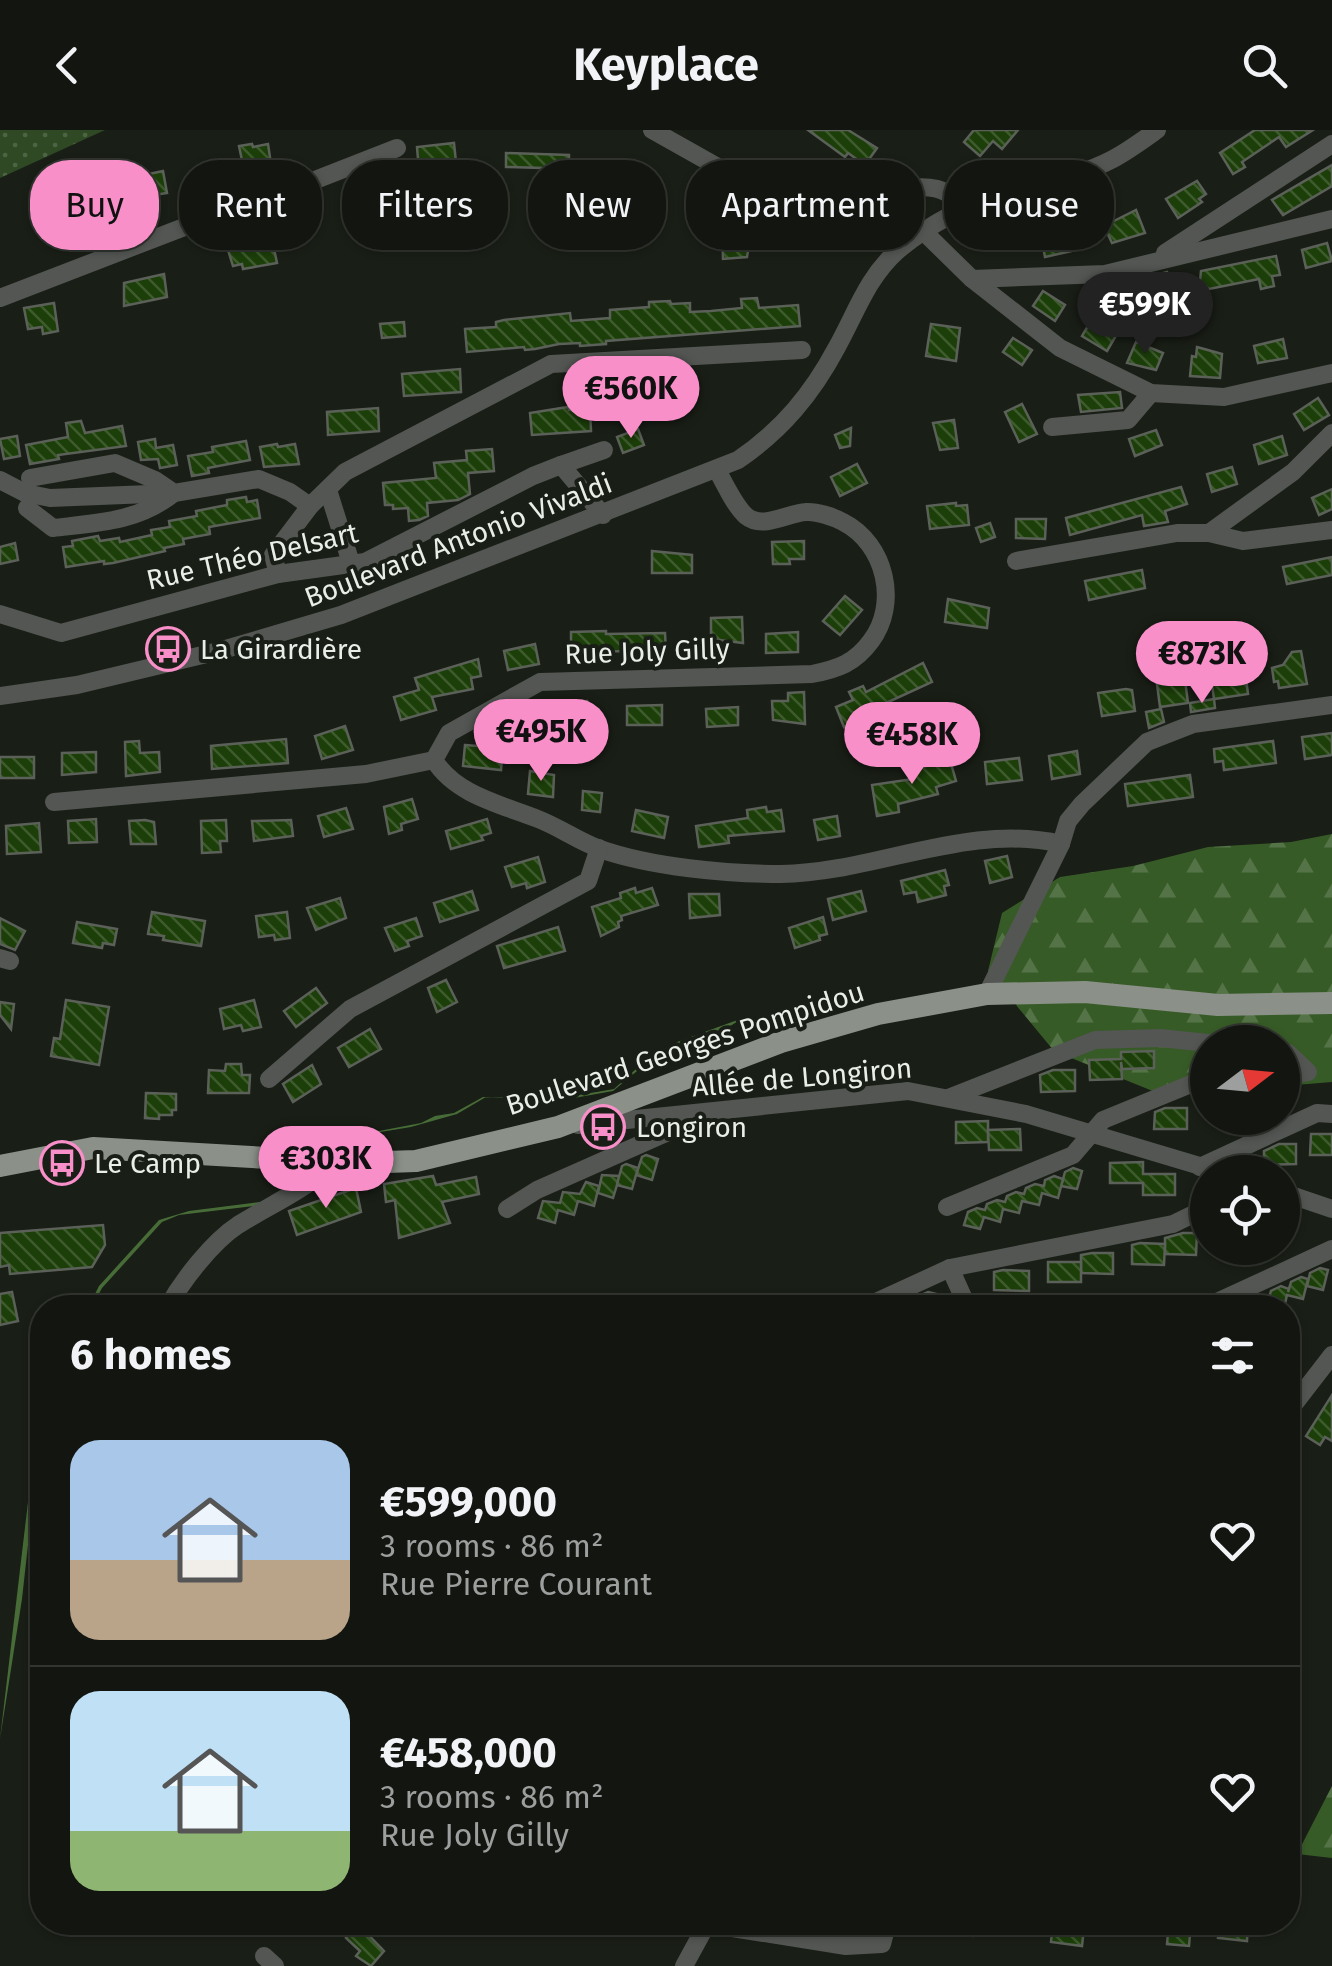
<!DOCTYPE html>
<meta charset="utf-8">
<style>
body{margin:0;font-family:"Fira Sans",sans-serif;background:#20231e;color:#f1f3f6;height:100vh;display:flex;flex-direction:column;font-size:38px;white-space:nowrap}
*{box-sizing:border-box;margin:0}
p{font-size:32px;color:#9d9f9f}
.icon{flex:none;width:55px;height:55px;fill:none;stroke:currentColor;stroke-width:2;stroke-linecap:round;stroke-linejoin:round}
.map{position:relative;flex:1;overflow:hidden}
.side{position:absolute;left:30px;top:1165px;width:1270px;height:640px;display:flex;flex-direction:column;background:#131610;border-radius:40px;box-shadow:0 2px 8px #0004,0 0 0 2px #323530}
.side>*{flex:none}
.top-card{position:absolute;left:30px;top:30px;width:1272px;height:90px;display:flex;gap:20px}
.needle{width:65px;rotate:74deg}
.controls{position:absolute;left:1190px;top:895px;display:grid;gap:20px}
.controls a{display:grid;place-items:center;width:110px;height:110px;border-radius:50%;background:#131610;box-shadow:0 2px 8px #0004,0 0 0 2px #323530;font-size:50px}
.price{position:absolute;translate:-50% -85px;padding:0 22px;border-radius:35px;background:#f98fc9;color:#111;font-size:32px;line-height:65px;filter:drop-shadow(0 2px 5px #0008)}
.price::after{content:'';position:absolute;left:50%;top:60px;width:30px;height:22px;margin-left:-15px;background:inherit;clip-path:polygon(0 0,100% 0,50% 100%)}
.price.selected{background:#222;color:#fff}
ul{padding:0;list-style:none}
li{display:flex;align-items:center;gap:30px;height:250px;padding:0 40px}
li+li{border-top:2px solid #323530}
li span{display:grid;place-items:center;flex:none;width:280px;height:200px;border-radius:30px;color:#555}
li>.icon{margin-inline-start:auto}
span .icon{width:120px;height:120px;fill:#fffc;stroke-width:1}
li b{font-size:42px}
h2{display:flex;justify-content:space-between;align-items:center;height:120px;padding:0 40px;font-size:42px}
.chip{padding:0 35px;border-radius:40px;background:#131610;box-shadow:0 2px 8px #0004,0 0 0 2px #323530;font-size:35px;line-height:90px}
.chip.selected{background:#f98fc9;color:#111}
header{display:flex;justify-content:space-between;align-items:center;height:130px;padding:0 40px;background:#131610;font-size:45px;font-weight:700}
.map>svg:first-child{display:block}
.forest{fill:url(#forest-firs)}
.park{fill:url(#park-dots)}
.water{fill:#476c37}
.building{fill:url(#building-back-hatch);stroke:#5b6158;stroke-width:2.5}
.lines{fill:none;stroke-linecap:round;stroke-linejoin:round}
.minor{stroke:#535652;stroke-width:18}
.major{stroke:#8b9188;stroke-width:22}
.labels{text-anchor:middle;stroke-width:8;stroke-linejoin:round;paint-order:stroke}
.street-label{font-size:28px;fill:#eaeee9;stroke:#191e16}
.poi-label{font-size:28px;fill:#eaeee9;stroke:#191e16;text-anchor:start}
</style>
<header><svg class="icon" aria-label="back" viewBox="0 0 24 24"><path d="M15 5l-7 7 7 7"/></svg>Keyplace<svg class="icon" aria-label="search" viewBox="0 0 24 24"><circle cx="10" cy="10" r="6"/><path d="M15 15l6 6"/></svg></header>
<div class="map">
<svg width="1332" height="1836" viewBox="0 0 1332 1836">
<defs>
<pattern id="forest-firs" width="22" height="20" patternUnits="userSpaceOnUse" patternTransform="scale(2.5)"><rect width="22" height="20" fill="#375b27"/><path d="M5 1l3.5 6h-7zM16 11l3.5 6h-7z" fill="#547346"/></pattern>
<pattern id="park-dots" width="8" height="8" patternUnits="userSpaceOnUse" patternTransform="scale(2.5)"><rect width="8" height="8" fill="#2e4923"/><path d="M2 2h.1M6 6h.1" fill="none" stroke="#4c6443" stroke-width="1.8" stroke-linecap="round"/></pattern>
<pattern id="building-back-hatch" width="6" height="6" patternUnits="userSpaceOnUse" patternTransform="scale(2.5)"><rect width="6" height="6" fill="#1c3f09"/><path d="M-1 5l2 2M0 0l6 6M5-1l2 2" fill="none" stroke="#3d5b2d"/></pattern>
</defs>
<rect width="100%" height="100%" fill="#191e16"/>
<g class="forest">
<path d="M1332,704V952L1283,956L1282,912H1208L1207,962L1165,966L1054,921L988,841L1002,783L1060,747L1133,736L1208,717L1291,712Z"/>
<path d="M1332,1656V1728L1297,1724Z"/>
</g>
<path class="park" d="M0,0H105L0,48Z"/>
<g class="water">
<path d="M743,888L727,898L672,917L648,932L613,961L563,970L486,967L457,984L411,997L344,1008L335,1018L342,1008L421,993L435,986L454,983L483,967L561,968L614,959L646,930L677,912Z"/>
<path d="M332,1042L325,1056L270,1074L179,1085L162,1092L102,1158L92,1177L88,1178L99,1156L159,1090L189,1081L275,1070Z"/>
<path d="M42,1289L22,1469L0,1609L30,1355Z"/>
</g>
<g class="building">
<path d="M808,0H848L877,18L865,35L848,23L845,27Z"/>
<path d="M974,0H1018L1002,19L993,11L980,26L964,12Z"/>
<path d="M1255,0H1313L1286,17L1279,7L1242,32L1245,37L1233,44L1220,23Z"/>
<path d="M454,13L456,32L419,41L417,17Z"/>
<path d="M252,14L253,17L268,14L271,34L244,40L239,16Z"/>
<path d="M506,23L569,25V53H542L543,38L506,37Z"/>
<path d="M1332,35V56L1283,85L1272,70Z"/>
<path d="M163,41L167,63L134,68L130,48Z"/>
<path d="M375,45L392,80L374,91L357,56Z"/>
<path d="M1197,51L1206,64L1199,69L1202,72L1178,88L1166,69Z"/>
<path d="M97,72L100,94L57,101L53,80Z"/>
<path d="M1136,80L1145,103L1112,113L1104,96Z"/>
<path d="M746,97L757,99L758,114L749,115L747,127L723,129L722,98Z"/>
<path d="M1071,99L1076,120L1045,127L1041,106Z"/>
<path d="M272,109L277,133L243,139L242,134L233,136L228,120Z"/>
<path d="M1327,113L1332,131L1306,138L1302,120Z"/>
<path d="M1276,126L1280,145L1272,146L1274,156L1261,159L1259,149L1199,161L1201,141Z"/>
<path d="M1167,142L1174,178L1157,181L1154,165L1163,143Z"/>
<path d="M164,144L167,167L124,176V153Z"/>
<path d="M1043,161L1065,175L1055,191L1033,176Z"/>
<path d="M757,168L759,178L798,175L800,196L606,211V214L580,216V213L559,214L535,219L525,220L524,217L467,222L465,199L496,197V192L504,190L570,183L571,191L610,188V180L649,177V172L670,171L671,174L690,173V182L711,181L742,178L741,169Z"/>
<path d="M54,173L58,201L43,204L42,197L28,199L24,178Z"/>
<path d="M1092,189L1117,204L1107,221L1082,206Z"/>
<path d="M404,192L405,206L382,208L380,194Z"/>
<path d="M931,194L960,198L956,231L926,226Z"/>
<path d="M1013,208L1032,220L1022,235L1003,222Z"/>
<path d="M1283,209L1287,228L1258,233L1254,216Z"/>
<path d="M1136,212L1163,223L1156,240L1127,233Z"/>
<path d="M1197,217L1222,224L1220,248L1190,246L1192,226L1196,227Z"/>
<path d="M460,239L461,262L404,266L402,244Z"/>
<path d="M684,244L685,272L650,277L648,269L626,270L624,249Z"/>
<path d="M1120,262L1122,278L1081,282L1078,265Z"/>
<path d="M1318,268L1329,285L1304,300L1294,284Z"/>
<path d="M1022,274L1037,304L1019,312L1005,282Z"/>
<path d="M568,277L569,280L590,279L591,301L532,305L530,283Z"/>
<path d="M378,278L379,301L328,305L327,282Z"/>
<path d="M954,290L958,318L940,320L933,293Z"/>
<path d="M81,291L85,303L122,296L126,316L58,325L59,329L30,334L26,315L68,307L66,293Z"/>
<path d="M851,298L850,316L840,318L835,305Z"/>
<path d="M638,299L644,315L623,323L617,307Z"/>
<path d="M1156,300L1162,315L1135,326L1129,309Z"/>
<path d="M17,306L20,326L4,329L0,309Z"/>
<path d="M1282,306L1287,325L1259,334L1254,315Z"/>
<path d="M155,309L156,318L173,315L177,335L160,338L158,329L141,330L138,312Z"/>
<path d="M246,311L250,330L208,338L209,343L192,346L188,326L213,322L212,317Z"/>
<path d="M277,314L278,317L295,314L299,334L264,337L260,317Z"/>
<path d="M492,319L494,341L468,343L470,364L458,370L427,373L428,386L419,390L409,391L408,378L393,379V375H385L383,353L436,348L434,333L467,330L466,321Z"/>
<path d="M857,334L867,353L840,366L831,347Z"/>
<path d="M1232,337L1237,354L1212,362L1207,344Z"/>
<path d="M1181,357L1187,374L1165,381L1168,392L1144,396L1142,385L1070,405L1066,388Z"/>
<path d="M1332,359V379L1319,385L1312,368Z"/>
<path d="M246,367L247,372L257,370L260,388L209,397L210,404L183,409L184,414L164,418L165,421L113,433L104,434V431L66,437L63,417L73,416L72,411L98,406L100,411L119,408L120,412L152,405L151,400L170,397L169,391L197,386L196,381L227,375V370Z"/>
<path d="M956,373V376L967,375L969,395L930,399L927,376Z"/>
<path d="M1016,389H1046L1045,409L1016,408Z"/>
<path d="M990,393L995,407L981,412L976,398Z"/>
<path d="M804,411V429H789L790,434H773L772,412Z"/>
<path d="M15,413L18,430L0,434V417Z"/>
<path d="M652,421L692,425V443H652Z"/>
<path d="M1332,427V445L1287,454L1283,437Z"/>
<path d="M1142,440L1145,458L1089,470L1085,451Z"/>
<path d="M845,466L862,480L840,505L823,491Z"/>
<path d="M948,469L989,478L987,498L945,492Z"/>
<path d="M742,487L743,513L711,509V488Z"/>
<path d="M606,501V504L665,503L666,521L647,522L648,527L624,528V521L571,523V502Z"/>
<path d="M798,502V522L766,523V504Z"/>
<path d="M535,514L539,534L508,540L504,521Z"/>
<path d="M1301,521L1307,554L1279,558L1278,551L1274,552L1272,538L1283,535L1292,522Z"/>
<path d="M478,529L481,546L471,548L473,559L432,567L436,580L401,590L394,567L419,560L415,548Z"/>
<path d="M923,533L932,552L873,579L875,584L844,597L836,577L853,570L849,562L863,556L866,562Z"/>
<path d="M1245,540L1248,564L1214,569L1212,555L1218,554L1216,545Z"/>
<path d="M1185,550L1188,573L1160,577L1157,554Z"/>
<path d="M1126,559L1132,560L1135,581L1102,586L1098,563Z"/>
<path d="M804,562L805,594L773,590L772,571H788V563Z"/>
<path d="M1214,569L1215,578L1191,582L1190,573Z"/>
<path d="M587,571V593H558L557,572Z"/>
<path d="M662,575V595H627V576Z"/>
<path d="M738,577V595L707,597L706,579Z"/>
<path d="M1161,579L1164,592L1149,598L1146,582Z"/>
<path d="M345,596L353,620L322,629L315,606Z"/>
<path d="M1332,603V625L1305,629L1302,607Z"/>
<path d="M286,609L288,633L212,639L211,616Z"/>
<path d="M139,611L140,623L159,622L160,642L126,646L125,612Z"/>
<path d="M1273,611L1276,633L1224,640L1223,631L1215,632L1214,619Z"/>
<path d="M465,615L503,618L501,640L463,636Z"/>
<path d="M1077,621L1080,644L1052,649L1049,626Z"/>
<path d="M96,622V642L62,645V623Z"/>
<rect x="0" y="627" width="34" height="21"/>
<path d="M1019,628L1022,650L987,654L985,632Z"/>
<path d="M950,630L956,651L936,657L938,664L898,674L899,682L877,686L872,655L913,649L911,640Z"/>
<path d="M530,641L554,645L553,667L528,664Z"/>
<path d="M1190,645L1193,667L1128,676L1125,654Z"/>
<path d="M583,661L602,663L600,682L582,680Z"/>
<path d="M412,669L418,689L401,694L402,700L389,704L384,677Z"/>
<path d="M766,677L767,682L781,680L784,701L728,706L729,713L699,717L696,696L748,688L747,680Z"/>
<path d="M346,678L353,699L324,707L318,686Z"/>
<path d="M636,680L668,687L664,708L632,701Z"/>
<path d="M837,686L840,706L818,710L814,690Z"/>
<path d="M96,689L97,712L69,713L68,691Z"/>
<path d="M487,689L491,703L481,706L483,710L451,719L446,701Z"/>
<path d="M145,690L154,692L156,714H131L129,691Z"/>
<path d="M226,690L227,711H220L221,722L202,723L201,691Z"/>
<path d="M291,690L293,706L254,711L252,691Z"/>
<path d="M39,693L41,722L7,724L6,696Z"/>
<path d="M1007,726L1012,747L990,753L985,731Z"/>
<path d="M538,727L545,752L527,758L526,753L512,757L505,737Z"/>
<path d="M945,740L949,755L944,756L946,765L918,772L916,762L904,764L901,751Z"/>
<path d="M635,758L636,763L652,758L658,775L621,786L622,790L618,792L619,797L601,806L592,777L621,768L620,763Z"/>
<path d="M472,761L478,780L440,792L434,773Z"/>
<path d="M861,761L866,781L833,790L828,769Z"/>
<path d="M689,764H719L720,785L690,788Z"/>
<path d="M340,768L346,788L316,800L307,778Z"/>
<path d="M152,782L205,791L201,816L163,810L164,806L148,804Z"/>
<path d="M287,782L290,808L275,810L274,805L259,807L256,786Z"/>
<path d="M823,787L827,804L819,806L820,810L795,818L789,798Z"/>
<path d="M0,788L25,801L15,820L0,814Z"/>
<path d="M416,788L422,806L407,811L409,816L395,821L385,798Z"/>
<path d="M77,792L117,799L114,815L103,813L102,818L73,813Z"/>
<path d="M558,797L565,821L504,838L497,816Z"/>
<path d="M446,850L457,872L437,882L428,858Z"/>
<path d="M316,858L327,873L296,897L284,881Z"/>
<path d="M66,870L109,877L99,935L51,926L54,908L60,909Z"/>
<path d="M254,870L261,897L243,901L241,895L224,899L220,879Z"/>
<path d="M0,872L14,874L11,899L0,885Z"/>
<path d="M370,899L381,919L349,937L338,918Z"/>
<path d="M1154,921V938L1122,939L1121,932L1122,949L1090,950L1089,930L1121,929V922Z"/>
<path d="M226,934H241L242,945H250L249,963H208L209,940L225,941Z"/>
<path d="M312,935L321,954L293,972L283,954Z"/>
<path d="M1053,940H1075V961L1041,962L1040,945Z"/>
<path d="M146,963L176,964V980H172V985H159V989L145,988Z"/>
<path d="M1165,978H1187V999H1154L1155,982Z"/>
<path d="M988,991V1012L956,1013V992Z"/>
<path d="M1020,999L1021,1020H989L988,1000Z"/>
<path d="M1311,1004H1332V1025H1310Z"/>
<path d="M1279,1014H1296V1034L1264,1035V1021Z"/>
<path d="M646,1025L658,1029L652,1050L636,1045L642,1027Z"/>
<path d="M1143,1032V1044H1175V1065H1143V1053H1110V1033Z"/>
<path d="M626,1034L638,1038L632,1059L617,1055L613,1068L598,1063L602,1045L619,1046L617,1054L622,1036Z"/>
<path d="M1073,1038L1082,1041L1077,1059L1061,1056L1065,1042Z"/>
<path d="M433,1046L436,1055L476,1047L479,1064L442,1072L450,1093L399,1108L395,1070L386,1072L384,1054Z"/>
<path d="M1054,1046L1063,1049L1058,1068L1042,1063L1039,1075L1022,1071L1019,1083L1003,1079L1000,1092L984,1087L980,1099L964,1095L968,1082L977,1078L985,1080L987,1074L997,1070L1005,1072L1007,1066L1016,1062L1024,1064L1026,1058L1035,1054L1044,1056L1045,1050Z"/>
<path d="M586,1052L599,1056L594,1076L578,1071L574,1085L558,1080L555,1093L538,1088L543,1071L560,1073L563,1062L580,1064Z"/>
<path d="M356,1058L361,1082L297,1105L289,1081Z"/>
<path d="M103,1095L105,1115L92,1137L10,1144L9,1135L0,1137V1103Z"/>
<path d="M1183,1103H1197L1196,1125L1165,1124V1108Z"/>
<path d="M1140,1113L1165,1114L1164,1135L1132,1134V1115Z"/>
<path d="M1092,1123H1113V1144L1081,1143V1125Z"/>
<rect x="1048" y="1132" width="33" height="20"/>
<path d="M1320,1138L1328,1140L1323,1160L1307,1156L1310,1143Z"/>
<path d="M1003,1140L1029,1141V1161L994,1160V1142Z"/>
<path d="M1301,1147L1308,1149L1303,1169L1287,1165L1284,1178L1267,1174L1271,1161L1281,1156L1289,1159L1288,1162L1291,1152Z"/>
<path d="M12,1162L18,1191L0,1195V1164Z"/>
<path d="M928,1162L936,1164L933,1178H916L919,1166Z"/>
<path d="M1332,1265V1311L1325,1307L1320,1315L1306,1306Z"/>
<path d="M930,1792H975L973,1806L930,1802Z"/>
<path d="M1053,1792H1068V1796L1084,1798L1082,1816L1051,1812Z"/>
<path d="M1169,1792H1191L1189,1816L1167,1814Z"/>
<path d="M1219,1792H1248L1247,1811L1218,1808Z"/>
<path d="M358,1794L384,1821L371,1836L356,1826L360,1821L346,1808Z"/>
</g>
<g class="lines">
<g class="minor">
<path d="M652,0L796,81C834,81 916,43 947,63C953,67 959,74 965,79"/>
<path d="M924,102L972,149L1060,218L1151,263L1224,267L1332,243"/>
<path d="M1165,123L1332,14"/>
<path d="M972,149L1105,144L1332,89"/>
<path d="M0,168L205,89L266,80L284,72L305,54L397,18"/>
<path d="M1052,297L1128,290L1151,263"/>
<path d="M561,335L604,320"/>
<path d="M717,340C725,354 734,375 746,386C763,400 787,383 806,382C816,381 834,387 843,392C886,414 899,474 871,511C855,533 838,539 812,544L540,552L449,603L434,630C456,665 500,674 538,689C559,697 578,711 600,719C651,737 727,744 781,744C874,743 968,692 1061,714L987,864"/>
<path d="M30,348L115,333L155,350L174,363L259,349L290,362L310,376"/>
<path d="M0,350L25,363L50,368L174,363"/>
<path d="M328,360L351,433"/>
<path d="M27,378L53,398C97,393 138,392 174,363"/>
<path d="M1209,403L1243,411L1332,400"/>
<path d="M1016,431L1177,403H1209L1293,342L1332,303"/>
<path d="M278,444L273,425L310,376L345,342L551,234L802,220"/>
<path d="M0,484L61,503L278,444L365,432L533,346L561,335L603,385"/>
<path d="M0,566L77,555L219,521L341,485L738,330C782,300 812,264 837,217C856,183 867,148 897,121C929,94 971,72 1011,61C1045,52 1081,46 1113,29C1128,21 1143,10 1157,0"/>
<path d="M54,672L366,644L434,630"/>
<path d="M1061,714L1068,691L1082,674L1147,612L1193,594L1332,575"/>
<path d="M0,828L10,831"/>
<path d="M1282,922L1288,923L1308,942L1282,946"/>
<path d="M269,949L350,879L588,751L599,718"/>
<path d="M948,968L1095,910L1160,908L1208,913"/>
<path d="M578,995L908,961L1026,984L1220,1042"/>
<path d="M1200,1037L1317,983L1332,984"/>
<path d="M1282,1062L1332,1079"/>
<path d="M947,1077L1073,1025L1103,990L1208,947"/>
<path d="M507,1079L537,1060L702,987"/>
<path d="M950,1138L968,1178"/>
<path d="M167,1178C182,1151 212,1112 238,1095C272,1074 307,1059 336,1031"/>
<path d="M863,1178L950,1138L1173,1094L1208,1077"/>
<path d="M1204,1178L1332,1119"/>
<path d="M1288,1282L1332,1225"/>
<path d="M707,1794L846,1816L882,1814L888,1792"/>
<path d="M264,1826L275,1836"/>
<path d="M684,1836L708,1792"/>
</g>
<path class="major" d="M0,1036L93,1018L357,1033L416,1031L558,997L781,912L878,884L987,864L1085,862L1218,875L1332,873"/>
</g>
<defs>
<g id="bus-ring" transform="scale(2.25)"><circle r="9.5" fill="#191e16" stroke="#f98fc9" stroke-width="1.5"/><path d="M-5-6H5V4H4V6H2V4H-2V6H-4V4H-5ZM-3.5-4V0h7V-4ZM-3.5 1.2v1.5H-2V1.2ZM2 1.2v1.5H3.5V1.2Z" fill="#f98fc9"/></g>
</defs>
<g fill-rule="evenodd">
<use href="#bus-ring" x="168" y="519"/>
<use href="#bus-ring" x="603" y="997"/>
<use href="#bus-ring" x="62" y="1033"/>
</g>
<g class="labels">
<g class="street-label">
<text transform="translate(458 410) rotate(-21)" y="10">Boulevard Antonio Vivaldi</text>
<text transform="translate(252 426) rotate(-13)" y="10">Rue Théo Delsart</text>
<text transform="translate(647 521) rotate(-2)" y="10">Rue Joly Gilly</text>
<text transform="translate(685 918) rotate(-18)" y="10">Boulevard Georges Pompidou</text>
<text transform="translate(802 947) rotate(-5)" y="10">Allée de Longiron</text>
</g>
<g class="poi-label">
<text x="200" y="529">La Girardière</text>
<text x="636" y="1007">Longiron</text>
<text x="94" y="1043">Le Camp</text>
</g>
</g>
</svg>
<div class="controls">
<a><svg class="needle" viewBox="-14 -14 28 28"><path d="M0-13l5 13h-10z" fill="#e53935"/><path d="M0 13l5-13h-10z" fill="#9d9f9f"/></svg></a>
<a><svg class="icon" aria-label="locate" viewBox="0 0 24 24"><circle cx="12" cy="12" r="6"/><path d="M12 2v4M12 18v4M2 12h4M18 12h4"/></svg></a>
</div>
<b class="price selected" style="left:1145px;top:227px">€599K</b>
<b class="price" style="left:631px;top:311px">€560K</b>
<b class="price" style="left:1202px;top:576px">€873K</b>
<b class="price" style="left:541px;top:654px">€495K</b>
<b class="price" style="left:912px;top:657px">€458K</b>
<b class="price" style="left:326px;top:1081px">€303K</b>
<div class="top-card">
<a class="chip selected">Buy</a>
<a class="chip">Rent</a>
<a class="chip">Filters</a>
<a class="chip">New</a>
<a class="chip">Apartment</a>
<a class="chip">House</a>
</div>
<section class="side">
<h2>6 homes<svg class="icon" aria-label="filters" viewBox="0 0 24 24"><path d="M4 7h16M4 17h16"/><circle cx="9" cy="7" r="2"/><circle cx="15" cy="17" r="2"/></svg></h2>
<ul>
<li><span style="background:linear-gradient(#a9c7e8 60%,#b9a48a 0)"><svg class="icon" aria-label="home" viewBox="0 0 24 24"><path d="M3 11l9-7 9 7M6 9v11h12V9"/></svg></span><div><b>€599,000</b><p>3 rooms · 86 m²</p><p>Rue Pierre Courant</p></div><svg class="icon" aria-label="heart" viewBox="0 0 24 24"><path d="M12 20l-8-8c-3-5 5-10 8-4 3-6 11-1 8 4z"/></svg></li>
<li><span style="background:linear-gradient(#bfe0f5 70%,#8fb573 0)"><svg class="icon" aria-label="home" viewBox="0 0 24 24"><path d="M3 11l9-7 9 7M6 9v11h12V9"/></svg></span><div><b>€458,000</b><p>3 rooms · 86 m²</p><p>Rue Joly Gilly</p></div><svg class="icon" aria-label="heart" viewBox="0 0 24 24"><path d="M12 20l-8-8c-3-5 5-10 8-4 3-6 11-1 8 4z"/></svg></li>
</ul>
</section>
</div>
